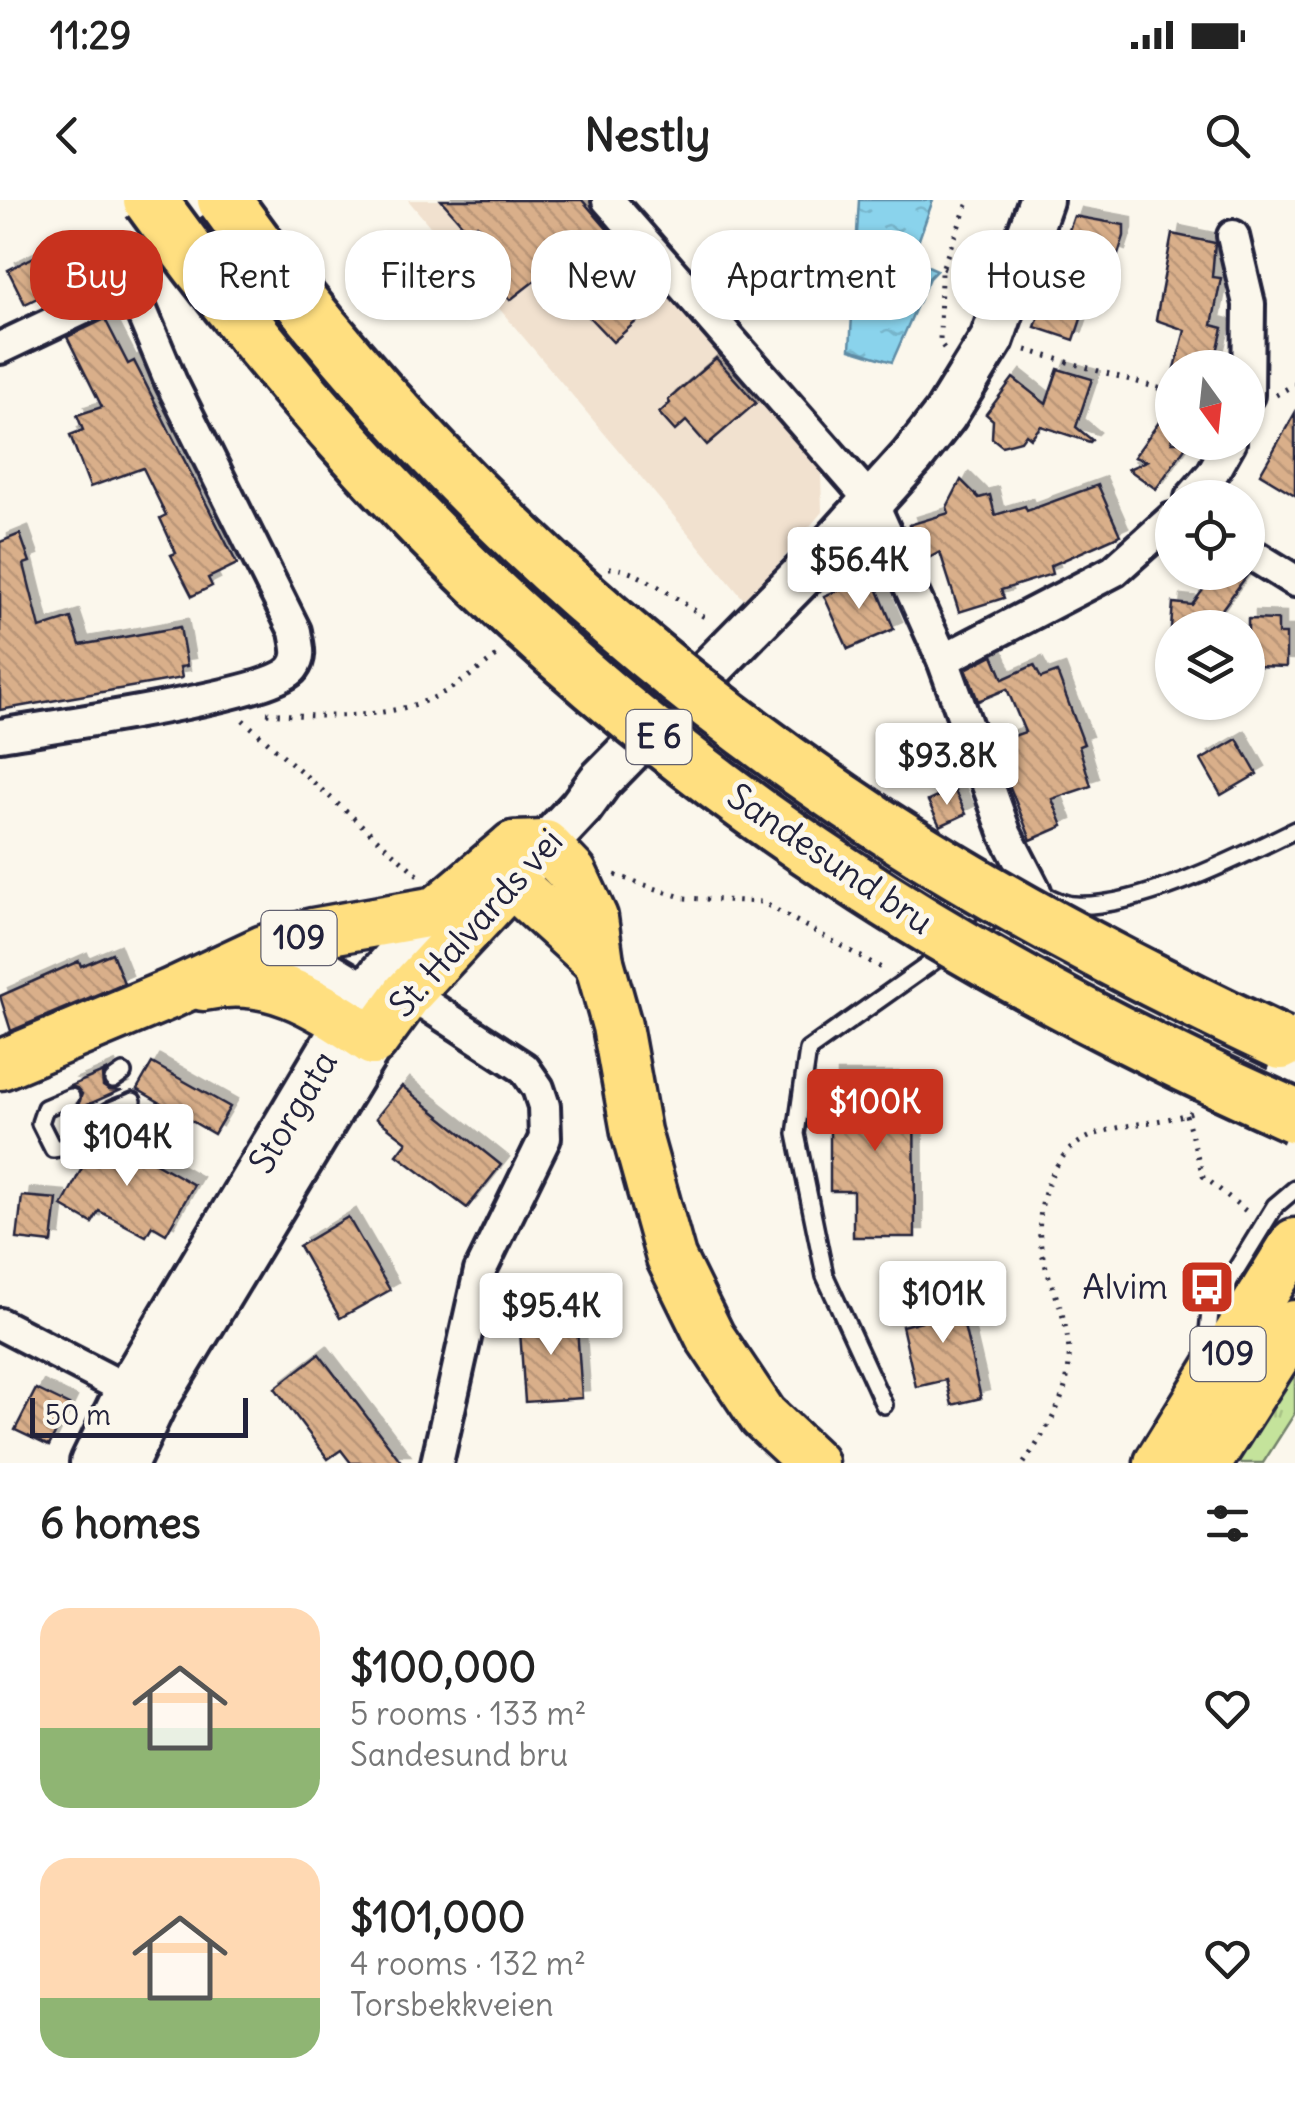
<!DOCTYPE html>
<meta charset="utf-8">
<style>
body{margin:0;font-family:Delius,sans-serif;background:#f6f6f6;color:#222;height:100vh;display:flex;flex-direction:column;font-size:38px;white-space:nowrap}
*{box-sizing:border-box;margin:0}
p{font-size:32px;color:#767676}
.icon{flex:none;width:55px;height:55px;fill:none;stroke:currentColor;stroke-width:2;stroke-linecap:round;stroke-linejoin:round}
.map{position:relative;height:1263px;overflow:hidden}
.side{display:flex;flex-direction:column;background:#fff;flex:1}
.side>*{flex:none}
.hud{position:absolute;left:30px;top:30px;width:1235px;height:90px;display:flex;gap:20px}
.needle{width:65px;rotate:165deg}
.tools{position:absolute;left:1155px;top:150px;display:grid;gap:20px}
.tools a{display:grid;place-items:center;width:110px;height:110px;border-radius:50%;background:#fff;box-shadow:0 2px 8px #0004;font-size:50px}
.scale{position:absolute;left:30px;bottom:25px;width:218px;box-sizing:border-box;padding-left:10px;border:5px solid #22223b;border-top:0;font-size:28px;line-height:35px;white-space:nowrap;color:#22223b;-webkit-text-stroke:8px #fbf7ec;paint-order:stroke}
.price{position:absolute;translate:-50% -85px;padding:0 22px;border-radius:10px;background:#fff;color:#222;font-size:32px;line-height:65px;filter:drop-shadow(0 2px 5px #0008)}
.price::after{content:'';position:absolute;left:50%;top:60px;width:30px;height:22px;margin-left:-15px;background:inherit;clip-path:polygon(0 0,100% 0,50% 100%)}
.price.on{background:#c8321e;color:#fff}
ul{padding:0;list-style:none}
li{display:flex;align-items:center;gap:30px;height:250px;padding:0 40px}
li span{display:grid;place-items:center;flex:none;width:280px;height:200px;border-radius:30px;color:#555}
li>.icon{margin-inline-start:auto}
span .icon{width:120px;height:120px;fill:#fffc;stroke-width:1}
li b{font-size:42px}
h2{display:flex;justify-content:space-between;align-items:center;height:120px;padding:0 40px;font-size:42px}
.chip{padding:0 35px;border-radius:40px;background:#fff;box-shadow:0 2px 8px #0004;font-size:35px;line-height:90px}
.chip.on{background:#c8321e;color:#fff}
.status{display:flex;justify-content:space-between;align-items:center;height:70px;padding:0 50px;background:#fff;direction:ltr}
.status svg{height:28px;fill:currentColor}
header{display:flex;justify-content:space-between;align-items:center;height:130px;padding:0 40px;background:#fff;font-size:45px;font-weight:700}
.map>svg:first-child{display:block}
.built{fill:#f1e1cf}
.grass{fill:url(#grass-tufts);stroke:#73826b;stroke-width:2.5}
.water{fill:url(#water-ripples);stroke:#608ca5;stroke-width:2.5}
.building{fill:url(#building-back-hatch);stroke:#22223b;stroke-width:2.5;filter:url(#shadow)}
.lines{fill:none;stroke-linecap:round;stroke-linejoin:round}
.lane-casing{stroke:#22223b;stroke-width:22}
.street-casing{stroke:#22223b;stroke-width:38}
.secondary-casing{stroke:#22223b;stroke-width:50}
.primary-casing{stroke:#22223b;stroke-width:55}
.path{stroke:#22223b;stroke-width:5;stroke-dasharray:2.5 8;stroke-linecap:butt}
.lane{stroke:#fbf7ec;stroke-width:15}
.street{stroke:#fbf7ec;stroke-width:30}
.secondary{stroke:#fbf7ec;stroke-width:42}
.primary{stroke:#ffdf80;stroke-width:48}
.highway-bridge-casing{stroke:#22223b;stroke-width:60;stroke-linecap:butt}
.highway-bridge{stroke:#ffdf80;stroke-width:52}
.labels{text-anchor:middle;stroke-width:10;stroke-linejoin:round;paint-order:stroke}
.shield{fill:#fbf7ec;stroke:#636270;stroke-width:2.5}
.shield-label{font-size:32px;font-weight:bold;fill:#22223b}
.street-label{font-size:35px;fill:#22223b;stroke:#fbf7ec}
.poi-label{font-size:35px;fill:#22223b;stroke:#fbf7ec;text-anchor:end}
</style>
<div class="status"><b>11:29</b><svg viewBox="0 0 49 12"><path d="M0 12V9h3v3zM5 12V6h3v6zM10 12V3h3v9zM15 12V0h3v12zM26 1h20v11H26zM47 4h2v5h-2z"/></svg></div>
<header><svg class="icon" aria-label="back" viewBox="0 0 24 24"><path d="M15 5l-7 7 7 7"/></svg>Nestly<svg class="icon" aria-label="search" viewBox="0 0 24 24"><circle cx="10" cy="10" r="6"/><path d="M15 15l6 6"/></svg></header>
<div class="map">
<svg width="1295" height="1263" viewBox="0 0 1295 1263">
<defs>
<pattern id="grass-tufts" width="24" height="20" patternUnits="userSpaceOnUse" patternTransform="scale(2.5)"><rect width="24" height="20" fill="#c4e39b"/><path d="M3 7l-1-3M5 7V3M7 7l1-3M15 17l-1-3M17 17v-4M19 17l1-3" fill="none" stroke="#a8c286"/></pattern>
<pattern id="water-ripples" width="26" height="14" patternUnits="userSpaceOnUse" patternTransform="scale(2.5)"><rect width="26" height="14" fill="#8ad3ec"/><path d="M2 4q2-2 4 0t4 0M15 11q2-2 4 0t4 0" fill="none" stroke="#77b5cb"/></pattern>
<pattern id="building-back-hatch" width="6" height="6" patternUnits="userSpaceOnUse" patternTransform="scale(2.5)"><rect width="6" height="6" fill="#d9af8a"/><path d="M-1 5l2 2M0 0l6 6M5-1l2 2" fill="none" stroke="#ba9678"/></pattern>
<filter id="shadow"><feDropShadow dx="8" dy="-8" stdDeviation="0" flood-color="#0004"/></filter>
</defs>
<rect width="100%" height="100%" fill="#fbf7ec"/>
<filter id="ink" filterUnits="userSpaceOnUse"><feTurbulence type="fractalNoise" baseFrequency=".01" numOctaves="2"/><feDisplacementMap in="SourceGraphic" scale="20" xChannelSelector="R" yChannelSelector="G"/><feConvolveMatrix kernelMatrix="1 2 1 2 8 2 1 2 1" color-interpolation-filters="sRGB"/></filter>
<g filter="url(#ink)">
<path class="built" d="M408,0H591L746,180L821,272L822,312L746,402Z"/>
<path class="grass" d="M1289,1173L1295,1175V1213L1263,1263H1230Z"/>
<path class="water" d="M859,0H933L912,59L937,70L929,78L892,162L850,149Z"/>
<g class="building">
<path d="M441,0H582L665,96L613,142L546,72L510,100L491,78L508,60L477,25L469,32Z"/>
<path d="M1074,16L1124,25V36L1117,58L1103,53L1074,140L1035,127Z"/>
<path d="M1172,34L1215,43L1212,77L1221,78L1212,125L1223,128L1213,168H1175L1185,130L1156,120Z"/>
<path d="M46,51L63,85L25,104L8,70Z"/>
<path d="M105,119L128,164L134,161L237,364L208,378L212,386L192,396L171,355L176,353L160,318L166,315L143,268L90,287L70,235L83,230L77,215L102,207L67,137Z"/>
<path d="M716,158L756,203L707,245L686,221L675,231L659,213L670,203L668,200Z"/>
<path d="M1058,169L1092,179L1076,227L1092,240L1090,242L1041,226L1031,238L1026,234L1021,241L1002,246L992,238L993,220L986,214L1013,178L1046,204Z"/>
<path d="M1172,204V242H1189L1156,289L1128,269L1147,261L1134,257Z"/>
<path d="M1295,213V295L1260,274Z"/>
<path d="M961,280L979,298L990,295L995,315L1025,306L1027,311L1098,285L1120,335L1050,366L1052,374L1001,390L1004,398L959,412L940,352L921,362L909,325L949,313L947,307Z"/>
<path d="M20,334L30,362L24,364L40,428L71,418L80,445L180,427L187,466L180,467L182,478L0,510V342Z"/>
<path d="M1216,372L1248,374L1208,428H1171L1173,403L1192,405Z"/>
<path d="M872,376L894,429L848,449L824,396Z"/>
<path d="M1248,419L1278,420V434H1286V467L1257,466L1258,459H1248Z"/>
<path d="M993,455L1003,479L1034,465L1041,478L1057,472L1084,544L1079,546L1091,586L1052,599L1063,626L1031,640L994,547L1000,545L999,541L1025,532L1007,489L978,501L966,469Z"/>
<path d="M1237,539L1257,574L1221,595L1201,560Z"/>
<path d="M954,589L966,614L940,626L928,601Z"/>
<path d="M112,753L124,783L11,831L0,796L79,761L81,766Z"/>
<path d="M152,863L230,907L214,934L137,889Z"/>
<path d="M108,870L102,876L103,886L109,890L119,891L76,910L82,894L77,888L70,886Z"/>
<path d="M830,880H914L915,1037H853V991H830Z"/>
<path d="M402,886L501,965L467,1008L397,955L407,942L376,918Z"/>
<path d="M101,932L194,985L166,1034L152,1026L146,1036L99,1011L92,1023L62,1006Z"/>
<path d="M22,996L57,999L52,1043L17,1039Z"/>
<path d="M348,1017L390,1090L340,1118L299,1046Z"/>
<path d="M962,1085L968,1115L962,1117L981,1198L952,1205L946,1180L916,1187L902,1126L930,1119L924,1093Z"/>
<path d="M576,1113L582,1198L525,1202L519,1117Z"/>
<path d="M319,1154L383,1238L402,1263H351L341,1250L328,1259L275,1188Z"/>
<path d="M36,1189L69,1205L49,1246L15,1230Z"/>
</g>
<g class="lines">
<g class="lane-casing">
<g id="lane">
<path d="M1044,695C1054,699 1064,705 1074,705C1137,709 1238,658 1295,630"/>
<path d="M113,880L123,873"/>
<path d="M71,897L45,908L40,923L53,949C87,945 84,925 109,911C116,907 125,905 133,901"/>
<path d="M1205,1162L1210,1112L1275,1006L1295,989"/>
<path d="M884,1205L825,1076L796,934L808,850L1003,712"/>
</g>
</g>
<g class="street-casing">
<g id="street">
<path d="M608,0L872,302L943,460L1006,635L1035,691"/>
<path d="M1233,36L1249,104L1248,195"/>
<path d="M0,148L131,86L171,182L295,431C297,445 302,456 293,468C272,496 46,527 0,535"/>
<path d="M1191,298L1212,274L1230,242"/>
<path d="M1248,352L1295,381"/>
<path d="M943,460L1114,371L1172,319"/>
<path d="M395,784L524,868L538,888L544,906L545,938L480,1071L437,1263"/>
<path d="M0,1124L143,1198"/>
</g>
</g>
<g class="secondary-casing">
<g id="secondary">
<path d="M521,671L581,607L600,581L837,340L912,257L945,215L992,139L1041,0"/>
<path d="M264,750L306,760L390,810"/>
<path d="M92,1263L128,1189L346,823L381,774L437,711"/>
<path d="M126,1263L154,1204L373,841"/>
</g>
</g>
<g class="primary-casing">
<g id="primary">
<path d="M514,646L545,645L572,673L593,718L599,762L617,826L636,932L671,1058L710,1137L763,1216L813,1263"/>
<path d="M511,682L599,762"/>
<path d="M203,786C272,771 319,805 373,841L408,793L511,682"/>
<path d="M0,865L170,794L264,750L313,733L437,711L514,646"/>
<path d="M1159,1263L1295,1043"/>
<path d="M1207,1263L1295,1125"/>
</g>
</g>
<g class="path">
<path d="M121,31L126,59"/>
<path d="M943,68L977,80"/>
<path d="M944,148L940,143L941,71L969,0"/>
<path d="M1026,150L1172,192"/>
<path d="M1276,195L1295,184"/>
<path d="M609,368C637,367 685,405 709,420"/>
<path d="M267,513C324,518 392,520 443,493C463,482 482,467 501,453"/>
<path d="M243,520L418,675"/>
<path d="M615,675L684,698L762,702L883,769"/>
<path d="M1186,915L1203,976L1246,1011"/>
<path d="M1024,1263C1047,1229 1071,1195 1069,1152C1065,1087 1024,1060 1046,989C1050,977 1059,959 1069,950C1101,921 1154,927 1192,912"/>
</g>
<use href="#lane" class="lane"/>
<use href="#street" class="street"/>
<use href="#secondary" class="secondary"/>
<use href="#primary" class="primary"/>
<g class="highway-bridge-casing">
<g id="highway-bridge">
<path d="M150,0C339,262 571,494 842,672C985,767 1138,846 1295,916"/>
<path d="M224,0C396,242 629,460 877,623C1006,707 1143,778 1281,843"/>
</g>
</g>
<use href="#highway-bridge" class="highway-bridge"/>
</g>
</g>
<defs>
<g id="bus-square" transform="scale(2.875)"><rect x="-9" y="-9" width="18" height="18" rx="4" fill="#c8321e" stroke="#fbf7ec"/><path d="M-5-6H5V4H4V6H2V4H-2V6H-4V4H-5ZM-3.5-4V0h7V-4ZM-3.5 1.2v1.5H-2V1.2ZM2 1.2v1.5H3.5V1.2Z" fill="#fff"/></g>
</defs>
<g fill-rule="evenodd">
<use href="#bus-square" x="1207" y="1087"/>
</g>
<g class="labels">
<g class="shield">
<rect x="626.5" y="510" width="65" height="54" rx="8"/>
<rect x="261.5" y="711" width="75" height="54" rx="8"/>
<rect x="1190.5" y="1127" width="75" height="54" rx="8"/>
</g>
<g class="shield-label">
<text x="659" y="548">E 6</text>
<text x="299" y="749">109</text>
<text x="1228" y="1165">109</text>
</g>
<g class="street-label">
<text transform="translate(830 659) rotate(34)" y="12">Sandesund bru</text>
<text transform="translate(476 723) rotate(-48)" y="12">St. Halvards vei</text>
<text transform="translate(293 912) rotate(-59)" y="12">Storgata</text>
</g>
<g class="poi-label">
<text x="1168" y="1099">Alvim</text>
</g>
</g>
</svg>
<div class="tools">
<a><svg class="needle" viewBox="-14 -14 28 28"><path d="M0-13l5 13h-10z" fill="#e53935"/><path d="M0 13l5-13h-10z" fill="#767676"/></svg></a>
<a><svg class="icon" aria-label="locate" viewBox="0 0 24 24"><circle cx="12" cy="12" r="6"/><path d="M12 2v4M12 18v4M2 12h4M18 12h4"/></svg></a>
<a><svg class="icon" aria-label="layers" viewBox="0 0 24 24"><path d="M12 4l9 5-9 5-9-5zM3 14l9 5 9-5"/></svg></a>
</div>
<div class="scale">50 m</div>
<b class="price" style="left:859px;top:412px">$56.4K</b>
<b class="price" style="left:947px;top:608px">$93.8K</b>
<b class="price on" style="left:875px;top:954px">$100K</b>
<b class="price" style="left:127px;top:989px">$104K</b>
<b class="price" style="left:943px;top:1146px">$101K</b>
<b class="price" style="left:551px;top:1158px">$95.4K</b>
<div class="hud">
<a class="chip on">Buy</a>
<a class="chip">Rent</a>
<a class="chip">Filters</a>
<a class="chip">New</a>
<a class="chip">Apartment</a>
<a class="chip">House</a>
</div>
</div>
<section class="side">
<h2>6 homes<svg class="icon" aria-label="filters" viewBox="0 0 24 24"><path d="M4 7h16M4 17h16"/><circle cx="9" cy="7" r="2"/><circle cx="15" cy="17" r="2"/></svg></h2>
<ul>
<li><span style="background:linear-gradient(#ffd9b3 60%,#8fb573 0)"><svg class="icon" aria-label="home" viewBox="0 0 24 24"><path d="M3 11l9-7 9 7M6 9v11h12V9"/></svg></span><div><b>$100,000</b><p>5 rooms · 133 m²</p><p>Sandesund bru</p></div><svg class="icon" aria-label="heart" viewBox="0 0 24 24"><path d="M12 20l-8-8c-3-5 5-10 8-4 3-6 11-1 8 4z"/></svg></li>
<li><span style="background:linear-gradient(#ffd9b3 70%,#8fb573 0)"><svg class="icon" aria-label="home" viewBox="0 0 24 24"><path d="M3 11l9-7 9 7M6 9v11h12V9"/></svg></span><div><b>$101,000</b><p>4 rooms · 132 m²</p><p>Torsbekkveien</p></div><svg class="icon" aria-label="heart" viewBox="0 0 24 24"><path d="M12 20l-8-8c-3-5 5-10 8-4 3-6 11-1 8 4z"/></svg></li>
</ul>
</section>
